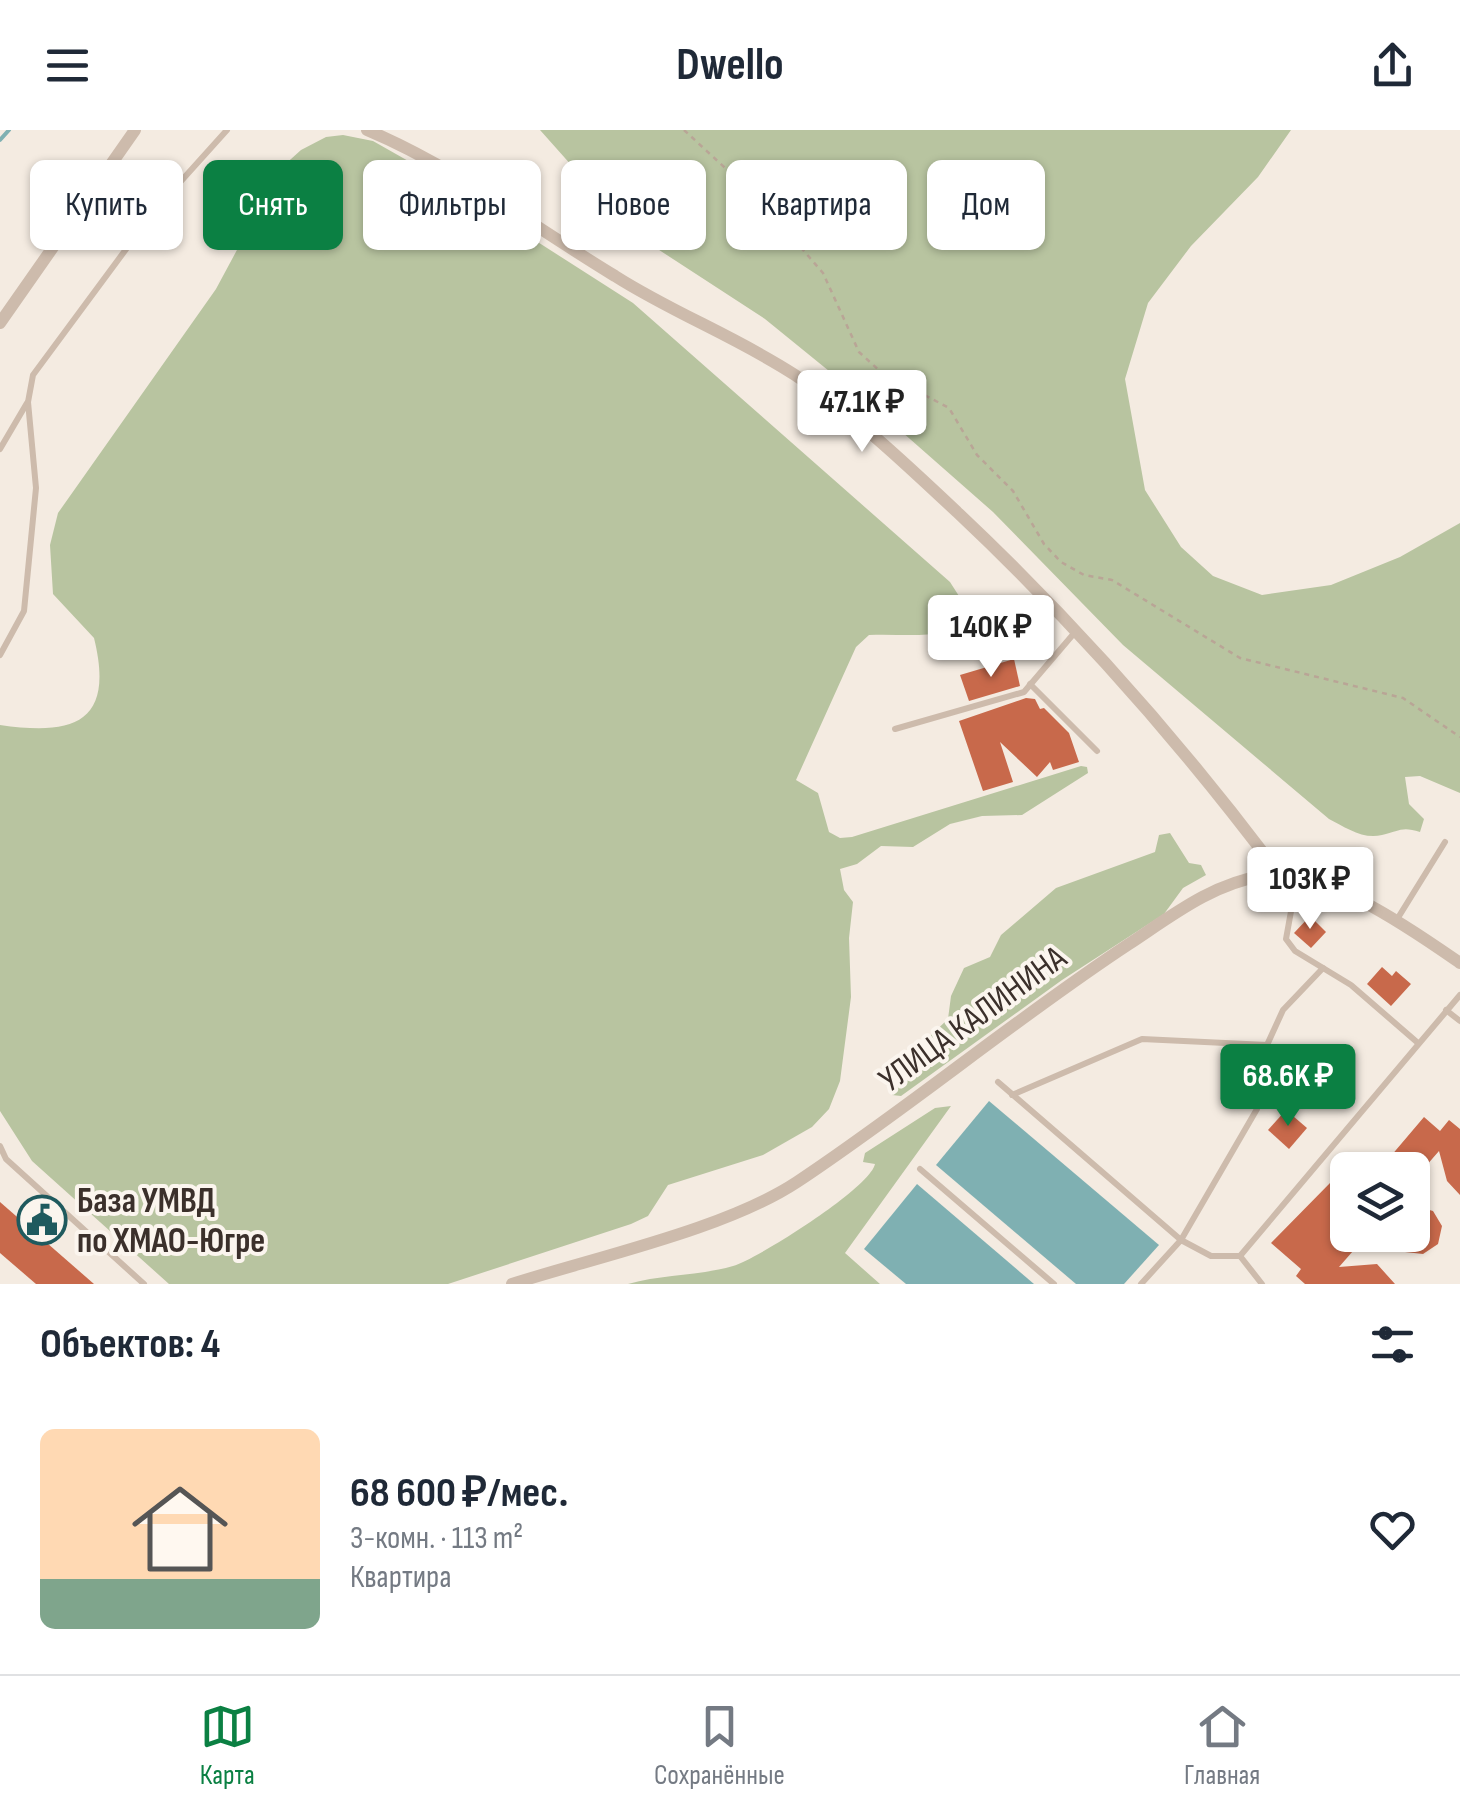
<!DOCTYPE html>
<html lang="ru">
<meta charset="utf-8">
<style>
body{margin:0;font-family:"Sofia Sans Condensed",sans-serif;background:#f2f2f3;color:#1f2937;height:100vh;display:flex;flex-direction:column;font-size:38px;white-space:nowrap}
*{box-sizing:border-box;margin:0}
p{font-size:32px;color:#747a83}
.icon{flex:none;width:55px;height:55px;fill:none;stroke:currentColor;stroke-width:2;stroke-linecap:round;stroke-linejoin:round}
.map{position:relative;height:1154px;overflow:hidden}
.panel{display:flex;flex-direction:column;background:#fff;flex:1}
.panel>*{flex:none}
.banner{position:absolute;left:30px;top:30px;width:1400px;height:90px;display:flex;gap:20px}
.fabs{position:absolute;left:1330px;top:1022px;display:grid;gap:20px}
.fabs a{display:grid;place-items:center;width:100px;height:100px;border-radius:15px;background:#fff;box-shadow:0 2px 8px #0004;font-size:50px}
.price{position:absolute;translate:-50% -85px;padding:0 22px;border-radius:10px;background:#fff;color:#222;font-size:32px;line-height:65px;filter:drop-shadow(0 2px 5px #0008)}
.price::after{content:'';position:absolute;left:50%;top:60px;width:30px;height:22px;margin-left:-15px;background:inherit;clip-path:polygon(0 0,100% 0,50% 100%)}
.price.selected{background:#0b8043;color:#fff}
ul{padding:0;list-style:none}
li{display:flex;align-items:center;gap:30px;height:250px;padding:0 40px}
li span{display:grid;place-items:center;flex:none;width:280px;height:200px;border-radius:15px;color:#555}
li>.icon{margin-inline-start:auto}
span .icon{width:120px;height:120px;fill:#fffc;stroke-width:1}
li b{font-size:42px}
h2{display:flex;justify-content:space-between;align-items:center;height:120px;padding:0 40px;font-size:42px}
.tag{padding:0 35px;border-radius:15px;background:#fff;box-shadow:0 2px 8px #0004;font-size:35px;line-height:90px}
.tag.selected{background:#0b8043;color:#fff}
header{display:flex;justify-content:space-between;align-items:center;height:130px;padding:0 40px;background:#fff;font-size:45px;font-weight:700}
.tab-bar{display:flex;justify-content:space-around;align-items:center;height:140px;border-top:2px solid #e0e1e3;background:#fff;font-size:28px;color:#747a83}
.tab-bar a{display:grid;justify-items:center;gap:5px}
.tab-bar .selected{color:#0b8043}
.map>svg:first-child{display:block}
.green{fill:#b8c4a0}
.water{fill:#7fb0b2}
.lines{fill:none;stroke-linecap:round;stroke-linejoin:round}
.stream{stroke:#7fb0b2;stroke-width:4}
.building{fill:#c8694b}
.path{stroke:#b9a596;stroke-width:2.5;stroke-dasharray:5 5;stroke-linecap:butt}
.lane{stroke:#cdbbac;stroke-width:6}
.street{stroke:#cdbbac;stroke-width:12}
.labels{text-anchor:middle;stroke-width:8;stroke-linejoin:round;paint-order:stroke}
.street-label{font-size:35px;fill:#3b302b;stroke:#fbf5ee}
.poi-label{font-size:35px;font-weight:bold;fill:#3b302b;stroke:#fbf5ee;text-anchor:start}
</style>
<header><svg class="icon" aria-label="menu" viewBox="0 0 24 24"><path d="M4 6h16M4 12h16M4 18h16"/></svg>Dwello<svg class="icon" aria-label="share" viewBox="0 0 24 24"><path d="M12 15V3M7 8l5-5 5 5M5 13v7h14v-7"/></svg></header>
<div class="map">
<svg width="1460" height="1154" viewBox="0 0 1460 1154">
<rect width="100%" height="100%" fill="#f4ebe1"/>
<g class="green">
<path d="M540,0H1291L1258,47L1191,116L1148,173L1125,249L1145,360L1181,417L1213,446L1262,465L1331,455L1400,427L1460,393V663L1420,646L1405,647L1409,674L1424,689L1420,702C1402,696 1399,701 1382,705C1363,710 1345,697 1329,689L1123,515L993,382L877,280L765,189L630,101Z"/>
<path d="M343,5L373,11L433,45L633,173L950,452L973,488C941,512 908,503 869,505L856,517L796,650L818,663L829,702L840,708L852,707L1081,636L1087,637L1088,643L1022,685L982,686L950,694L913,717L881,716L857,734L840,739L844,760L853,772L849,808L851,867L840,951L829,979L812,997L763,1025L668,1055L648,1086L631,1094L448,1154H169L32,1031L0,981V595C74,606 115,593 94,508L53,464L50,415L58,383L216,159L281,38L301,20L326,7Z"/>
<path d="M1170,703L1189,733L1201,735L1206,745L1183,758L1164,784L1062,850L901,966L892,965L898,949L922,928L927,909L948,889L951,866L964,838L990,827L1001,805L1056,758L1155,722L1159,705Z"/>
<path d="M951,976L845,1123L880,1154H628C663,1144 698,1146 733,1136C759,1128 870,1058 875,1034L863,1032L865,1023L935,978Z"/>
</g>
<g class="water">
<path d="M989,971L1159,1115L1124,1154H1076L936,1035Z"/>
<path d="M917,1054L1034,1154H906L864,1119Z"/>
</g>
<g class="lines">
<path class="stream" d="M0,10L9,0"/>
</g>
<g class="building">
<path d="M1014,529L1020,556L969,571L960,545Z"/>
<path d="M1026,568L1035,569L1040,579L1044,578L1069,603L1079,632L1053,640L1050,632L1037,647L1000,612L1013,652L983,661L959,591Z"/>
<path d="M1310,786L1326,802L1311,818L1294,803Z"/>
<path d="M1382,837L1392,846L1396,841L1411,854L1391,876L1367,854Z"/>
<path d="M1286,980L1307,998L1289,1019L1268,1000Z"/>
<path d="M1424,987L1440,1001L1449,990L1460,999V1065L1447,1051L1439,1021L1412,1052V1040H1379Z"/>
<path d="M1330,1053L1348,1068V1105H1367L1339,1137L1377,1134L1395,1154H1305L1296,1146L1301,1139L1271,1113Z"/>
<path d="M0,1072L94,1154H36L0,1123Z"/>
<path d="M1412,1075L1433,1081L1442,1096L1438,1114L1423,1124L1405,1122L1391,1105H1412Z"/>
</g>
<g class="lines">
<path class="path" d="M684,0L736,48L768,101L797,113L823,143L859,222L881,242L949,278L977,325L1013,361L1044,414L1061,432L1084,445L1112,450L1240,528L1403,568L1460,607"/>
<g class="lane">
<path d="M0,319L27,273"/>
<path d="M0,525L24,481L36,358L28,272L33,245L155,80L227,0"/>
<path d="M1030,554L1097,621"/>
<path d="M895,599L1024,562L1076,501"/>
<path d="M1396,791L1445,712"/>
<path d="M1323,838L1351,855L1418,913"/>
<path d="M1446,880L1460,891"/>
<path d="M998,952L1181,1110L1257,979L1267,915"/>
<path d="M1012,965L1142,909L1267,915L1283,880L1323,838L1295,821L1286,809L1297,748"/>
<path d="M0,1016L6,1029L144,1154"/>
<path d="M920,1039L1054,1154"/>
<path d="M1240,1126L1262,1154"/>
<path d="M1141,1154L1181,1110L1211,1126H1240L1460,865"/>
</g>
<g class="street">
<path d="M367,0C455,37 534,97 615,146C673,183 737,207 795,245C853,284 906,334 957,382C1076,494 1182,614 1280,745"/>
<path d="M0,193L135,0"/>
<path d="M512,1154C596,1127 726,1099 797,1052C910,977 1015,889 1129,814C1170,787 1213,753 1263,746C1324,737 1411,799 1460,833"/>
</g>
</g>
<defs>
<g id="civic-ring" transform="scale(2.5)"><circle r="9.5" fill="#fbf5ee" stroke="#1f5a5e" stroke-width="1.5"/><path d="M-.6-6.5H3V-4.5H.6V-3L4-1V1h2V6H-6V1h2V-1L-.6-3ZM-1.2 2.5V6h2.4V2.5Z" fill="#1f5a5e"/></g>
</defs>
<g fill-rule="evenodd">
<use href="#civic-ring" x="42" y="1090"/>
</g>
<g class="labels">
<g class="street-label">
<text transform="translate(972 888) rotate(-36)" y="12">УЛИЦА КАЛИНИНА</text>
</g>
<g class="poi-label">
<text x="77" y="1082">База УМВД<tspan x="77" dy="40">по ХМАО-Югре</tspan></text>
</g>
</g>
</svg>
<div class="fabs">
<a><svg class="icon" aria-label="layers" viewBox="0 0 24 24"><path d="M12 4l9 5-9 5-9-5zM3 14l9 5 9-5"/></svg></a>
</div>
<b class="price" style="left:862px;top:325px">47.1K ₽</b>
<b class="price" style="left:991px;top:550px">140K ₽</b>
<b class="price" style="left:1310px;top:802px">103K ₽</b>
<b class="price selected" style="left:1288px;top:999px">68.6K ₽</b>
<div class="banner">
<a class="tag">Купить</a>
<a class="tag selected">Снять</a>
<a class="tag">Фильтры</a>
<a class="tag">Новое</a>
<a class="tag">Квартира</a>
<a class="tag">Дом</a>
</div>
</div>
<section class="panel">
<h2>Объектов: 4<svg class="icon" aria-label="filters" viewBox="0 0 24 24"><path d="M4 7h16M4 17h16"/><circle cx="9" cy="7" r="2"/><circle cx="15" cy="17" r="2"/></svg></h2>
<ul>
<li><span style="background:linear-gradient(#ffd9b3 75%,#7fa58c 0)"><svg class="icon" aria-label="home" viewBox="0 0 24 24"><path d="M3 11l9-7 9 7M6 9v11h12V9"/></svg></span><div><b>68 600 ₽/мес.</b><p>3-комн. · 113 m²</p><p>Квартира</p></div><svg class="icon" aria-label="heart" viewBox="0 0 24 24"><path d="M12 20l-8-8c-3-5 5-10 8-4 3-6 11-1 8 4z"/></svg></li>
</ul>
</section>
<nav class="tab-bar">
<a class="selected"><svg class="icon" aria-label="map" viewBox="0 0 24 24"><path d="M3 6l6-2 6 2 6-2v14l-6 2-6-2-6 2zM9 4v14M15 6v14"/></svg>Карта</a>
<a><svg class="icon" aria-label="saved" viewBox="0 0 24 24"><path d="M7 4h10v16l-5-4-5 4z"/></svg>Сохранённые</a>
<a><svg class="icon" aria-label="home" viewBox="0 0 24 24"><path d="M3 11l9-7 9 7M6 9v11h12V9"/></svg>Главная</a>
</nav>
